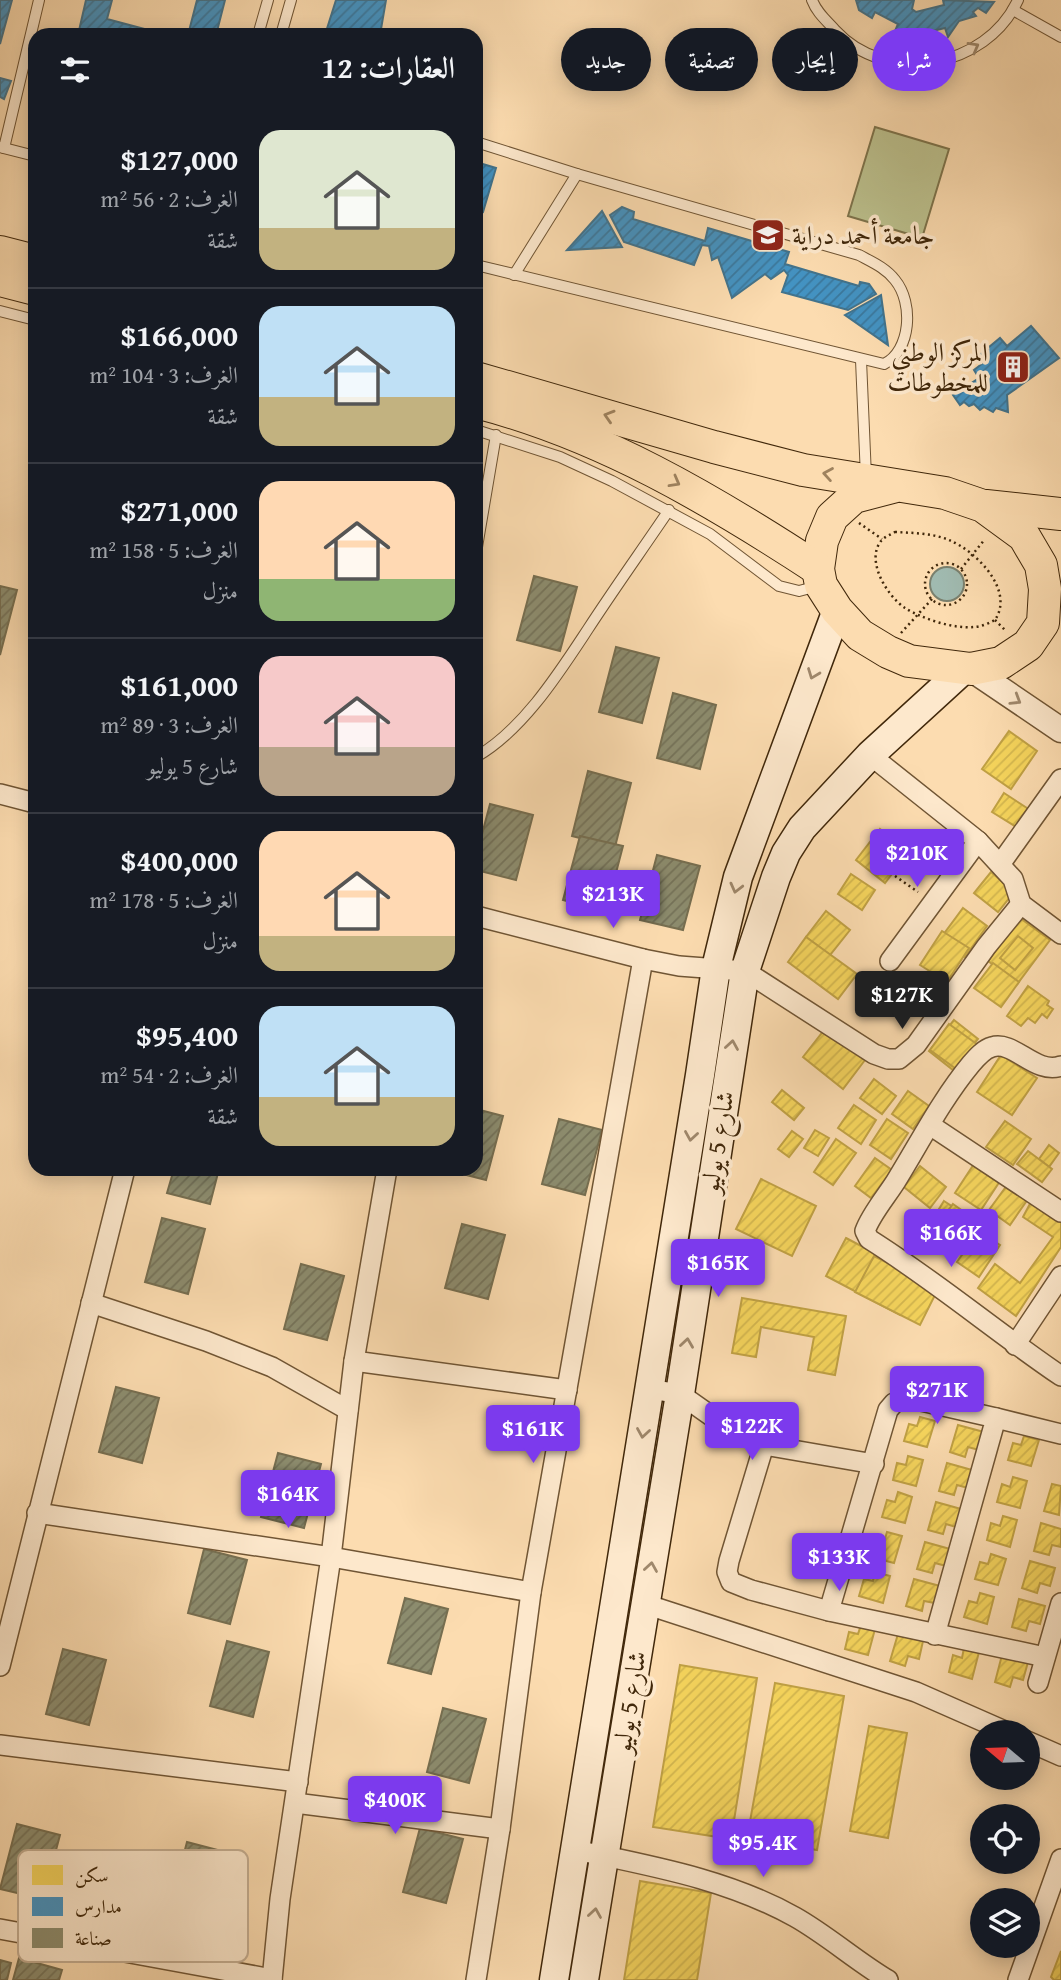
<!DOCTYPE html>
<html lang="ar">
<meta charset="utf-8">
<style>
body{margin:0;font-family:"Gentium Book Plus",Amiri,serif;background:#242831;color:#f1f3f6;direction:rtl;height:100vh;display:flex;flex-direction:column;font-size:26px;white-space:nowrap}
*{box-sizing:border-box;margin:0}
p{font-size:23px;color:#9ea1a6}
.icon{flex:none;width:38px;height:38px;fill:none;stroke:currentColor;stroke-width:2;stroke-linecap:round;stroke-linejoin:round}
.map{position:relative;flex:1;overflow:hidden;direction:ltr}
.panel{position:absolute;left:28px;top:28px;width:455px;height:1148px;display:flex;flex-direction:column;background:#171b24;border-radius:21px;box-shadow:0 4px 18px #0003;direction:rtl}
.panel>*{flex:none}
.top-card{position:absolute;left:504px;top:28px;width:452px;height:63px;direction:rtl;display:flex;gap:14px}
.needle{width:46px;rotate:289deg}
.fabs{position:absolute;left:970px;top:1720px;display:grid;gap:14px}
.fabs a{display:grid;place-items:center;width:70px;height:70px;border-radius:50%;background:#171b24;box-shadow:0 4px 18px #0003;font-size:35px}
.price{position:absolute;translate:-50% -60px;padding:0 16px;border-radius:7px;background:#7c3aed;color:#fff;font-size:23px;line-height:46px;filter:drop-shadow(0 2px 4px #0008)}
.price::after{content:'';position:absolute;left:50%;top:42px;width:21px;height:16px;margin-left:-10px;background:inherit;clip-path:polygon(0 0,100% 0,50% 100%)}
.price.on{background:#222;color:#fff}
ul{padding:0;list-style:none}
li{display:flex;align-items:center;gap:21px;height:175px;padding:0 28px}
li+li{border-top:2px solid #363941}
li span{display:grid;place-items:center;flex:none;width:196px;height:140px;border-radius:21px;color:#555}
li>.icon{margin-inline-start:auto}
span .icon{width:84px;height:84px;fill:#fffc;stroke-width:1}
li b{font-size:30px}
h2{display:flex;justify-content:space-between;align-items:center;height:84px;padding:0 28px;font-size:30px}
.pill{padding:0 24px;border-radius:32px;background:#171b24;box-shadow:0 4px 18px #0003;font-size:24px;line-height:63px}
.pill.on{background:#7c3aed;color:#fff}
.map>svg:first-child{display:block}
.green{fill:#bcc18e;stroke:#7e744c;stroke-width:2}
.water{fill:#a0bab0;stroke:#7a806e;stroke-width:2}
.homes{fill:url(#homes-hatch);stroke:#c0a144;stroke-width:2}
.schools{fill:url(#schools-hatch);stroke:#42738c;stroke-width:2}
.industry{fill:url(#industry-hatch);stroke:#766e50;stroke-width:2}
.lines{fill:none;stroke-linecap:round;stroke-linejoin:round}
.service-casing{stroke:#705534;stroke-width:12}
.minor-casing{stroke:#705534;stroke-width:22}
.tertiary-casing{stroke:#705534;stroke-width:27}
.secondary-casing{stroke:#41280b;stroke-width:31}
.primary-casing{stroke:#41280b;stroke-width:34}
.path{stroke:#41280b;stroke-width:2.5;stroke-dasharray:2 3.5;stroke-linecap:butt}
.service{stroke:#fde8cc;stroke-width:10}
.minor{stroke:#fde8cc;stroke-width:19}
.tertiary{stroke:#fde8cc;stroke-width:24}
.secondary{stroke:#fde8cc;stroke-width:28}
.primary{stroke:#fcdcb0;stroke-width:32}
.oneway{stroke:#9f886c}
.oneway2{stroke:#9e825e}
.labels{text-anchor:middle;stroke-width:7;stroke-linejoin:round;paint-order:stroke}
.poi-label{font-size:26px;fill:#41280b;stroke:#fde8cc;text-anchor:start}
.street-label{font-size:26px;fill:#41280b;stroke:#fde8cc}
.key{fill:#fde8cc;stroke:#c5ae92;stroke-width:2}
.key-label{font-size:19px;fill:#41280b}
</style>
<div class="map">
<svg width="1061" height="1980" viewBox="0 0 1061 1980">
<defs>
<pattern id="homes-hatch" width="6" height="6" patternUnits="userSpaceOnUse" patternTransform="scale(1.75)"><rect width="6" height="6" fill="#f6d55c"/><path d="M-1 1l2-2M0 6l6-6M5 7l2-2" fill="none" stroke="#d4b74f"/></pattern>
<pattern id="schools-hatch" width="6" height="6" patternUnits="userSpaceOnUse" patternTransform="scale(1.75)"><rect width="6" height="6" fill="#4393c3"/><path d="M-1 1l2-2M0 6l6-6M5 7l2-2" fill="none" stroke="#3a789d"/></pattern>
<pattern id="industry-hatch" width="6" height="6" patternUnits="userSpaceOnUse" patternTransform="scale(1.75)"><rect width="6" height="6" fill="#8c8c6e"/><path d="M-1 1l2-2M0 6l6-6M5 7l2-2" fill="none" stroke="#747259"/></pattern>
</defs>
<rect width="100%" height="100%" fill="#fcdcb0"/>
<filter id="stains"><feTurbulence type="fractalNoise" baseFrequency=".00286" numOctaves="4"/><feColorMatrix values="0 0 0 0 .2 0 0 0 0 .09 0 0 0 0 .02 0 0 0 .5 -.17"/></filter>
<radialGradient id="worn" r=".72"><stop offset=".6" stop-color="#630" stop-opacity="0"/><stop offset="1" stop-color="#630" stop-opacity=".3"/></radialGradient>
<path class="green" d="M875,127L949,149L922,238L848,216Z"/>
<circle class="water" cx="947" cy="584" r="17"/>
<g class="homes">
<path d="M1009,731L1037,751L1011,789L982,769Z"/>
<path d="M1004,793L1030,810L1018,828L992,812Z"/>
<path d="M880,829L909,852L885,883L856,860Z"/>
<path d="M991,872L1014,892L998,912L974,893Z"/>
<path d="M851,874L875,890L862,910L838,894Z"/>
<path d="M963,908L987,926L965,957L940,939Z"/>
<path d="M826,911L850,930L830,955L806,937Z"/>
<path d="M1029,912L1053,933L1042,946L1018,924Z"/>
<path d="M1020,918L1050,940L1018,983L988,961Z"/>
<path d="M942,931L969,948L947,982L920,965Z"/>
<path d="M1018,936L1033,948L1015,970L1000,958Z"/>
<path d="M806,937L857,974L838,999L788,962Z"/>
<path d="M993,963L1019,982L1001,1007L974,988Z"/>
<path d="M1028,986L1049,1001L1047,1005L1053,1009L1047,1018L1042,1014L1035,1023L1028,1018L1021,1026L1007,1016Z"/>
<path d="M954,1020L978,1039L953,1070L929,1051Z"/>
<path d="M949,1024L978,1045L959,1071L930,1050Z"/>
<path d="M825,1029L865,1060L843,1089L803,1057Z"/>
<path d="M1001,1055L1037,1078L1012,1115L977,1092Z"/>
<path d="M874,1079L896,1096L882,1114L860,1098Z"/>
<path d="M782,1090L804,1108L794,1120L772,1102Z"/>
<path d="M908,1091L929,1106L913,1129L892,1114Z"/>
<path d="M854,1105L876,1120L861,1144L838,1128Z"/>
<path d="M887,1119L908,1133L891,1159L870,1145Z"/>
<path d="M1005,1121L1031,1139L1013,1165L986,1147Z"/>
<path d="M815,1130L829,1138L818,1156L804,1148Z"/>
<path d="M792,1131L803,1139L789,1157L778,1149Z"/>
<path d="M836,1139L856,1153L833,1185L814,1172Z"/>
<path d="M1049,1145L1059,1153L1049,1167L1039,1159Z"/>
<path d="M1028,1151L1052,1169L1042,1182L1017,1164Z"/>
<path d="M875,1158L892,1170L871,1198L855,1186Z"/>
<path d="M974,1164L1000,1181L981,1210L955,1193Z"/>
<path d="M920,1166L946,1187L930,1208L904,1187Z"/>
<path d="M761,1179L816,1206L792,1256L736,1229Z"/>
<path d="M1008,1184L1028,1199L1010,1225L989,1210Z"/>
<path d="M1032,1200L1061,1218V1247L1016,1316L978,1288L995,1264L1020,1283L1053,1237L1023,1217Z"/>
<path d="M944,1201L973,1220L952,1251L924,1233Z"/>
<path d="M953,1204L974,1219L956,1243L935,1228Z"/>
<path d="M979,1231L1000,1245L979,1277L957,1262Z"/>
<path d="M846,1238L920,1277L900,1315L826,1276Z"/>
<path d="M874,1256L938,1289L920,1325L855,1292Z"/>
<path d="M742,1298L846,1316L835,1375L808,1370L814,1337L761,1327L756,1357L732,1353Z"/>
<path d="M920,1417L935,1421L927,1447L904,1441L909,1424L917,1426Z"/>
<path d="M958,1425L984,1432L979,1450L968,1447L965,1457L950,1452Z"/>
<path d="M1024,1436L1039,1440L1031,1466L1008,1460L1013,1443L1021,1445Z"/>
<path d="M908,1456L923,1460L916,1486L893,1480L897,1463L906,1465Z"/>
<path d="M947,1463L972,1470L968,1488L957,1485L954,1495L939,1491Z"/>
<path d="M1013,1477L1027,1481L1020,1508L997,1502L1002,1484L1010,1487Z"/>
<path d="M1052,1484L1061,1486L1059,1515L1044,1511Z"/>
<path d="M898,1492L912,1497L905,1523L882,1517L887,1500L895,1502Z"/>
<path d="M936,1502L961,1509L956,1527L946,1524L943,1534L928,1530Z"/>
<path d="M1003,1516L1017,1520L1010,1547L987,1540L991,1523L1000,1526Z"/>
<path d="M1041,1523L1061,1529V1547L1052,1545L1049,1555L1034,1551Z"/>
<path d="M887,1532L902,1536L894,1563L871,1557L876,1540L884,1542Z"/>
<path d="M925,1542L950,1549L946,1566L935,1563L932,1573L917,1569Z"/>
<path d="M991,1554L1006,1559L998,1585L975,1579L980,1562L988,1564Z"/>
<path d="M1030,1561L1055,1568L1050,1586L1040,1583L1037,1593L1022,1588Z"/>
<path d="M875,1572L890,1576L883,1603L859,1596L864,1579L873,1581Z"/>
<path d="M914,1579L940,1586L935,1603L924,1601L922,1611L906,1606Z"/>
<path d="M980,1593L994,1597L987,1624L964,1617L969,1601L977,1603Z"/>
<path d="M1019,1599L1045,1606L1040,1624L1029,1621L1026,1631L1012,1627Z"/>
<path d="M861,1625L875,1629L868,1655L845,1649L849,1632L858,1634Z"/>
<path d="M898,1634L923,1641L919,1659L908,1656L905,1666L890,1661Z"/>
<path d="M964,1648L979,1652L972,1679L949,1672L953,1655L962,1658Z"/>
<path d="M1002,1655L1028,1662L1023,1680L1013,1677L1010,1687L995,1682Z"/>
<path d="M680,1665L757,1678L731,1839L653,1827Z"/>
<path d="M775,1683L844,1696L817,1850L747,1838Z"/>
<path d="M869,1726L907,1733L888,1838L850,1831Z"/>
<path d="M640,1881L711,1893L697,1980H624Z"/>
<path d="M1061,1951V1980H1054L1051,1977Z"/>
</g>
<g class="schools">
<path d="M0,0H12L0,44Z"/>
<path d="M86,0H112L107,19L167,35H78Z"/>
<path d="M197,0H225L216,35H188Z"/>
<path d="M336,0H386L380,35H325Z"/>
<path d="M856,0H914L912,9L916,12L944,5L943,0L994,2L986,13L978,8L973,12L976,16L959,21L948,37L945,28L920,34V44L895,31L898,24L875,12L872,18L859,10Z"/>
<path d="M0,78L11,81L4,99L0,97Z"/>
<path d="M476,162L496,168L483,212L476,210Z"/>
<path d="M622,207L634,212L633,219L705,241L708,228L789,252L785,264L859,286L860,282L869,284L876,294L848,310L782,292L788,275L784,270L771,279L765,274L732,298L718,257L712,260L709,246L702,245L694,265L624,242L610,215Z"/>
<path d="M602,211L622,247L567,250Z"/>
<path d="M881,295L888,345L845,315Z"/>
<path d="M1031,326L1059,358L1007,395L1008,412L996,408L993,412L984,407L980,410L974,404L969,406L964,402L960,405L953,395L979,378L974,370L983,363L977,357L1000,338L1007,346Z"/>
</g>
<g class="industry">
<path d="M534,576L577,587L560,651L517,640Z"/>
<path d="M0,586L17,590L0,655Z"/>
<path d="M616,647L659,658L642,723L599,712Z"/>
<path d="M673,693L716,705L700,769L657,758Z"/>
<path d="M588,771L631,783L615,847L572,836Z"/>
<path d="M490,804L533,815L516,880L476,870V857Z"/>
<path d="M580,836L623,846L606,911L563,900Z"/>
<path d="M657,855L700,866L683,930L640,920Z"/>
<path d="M476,1109L503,1116L486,1180L443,1169H476Z"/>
<path d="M559,1119L602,1130L585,1195L542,1184Z"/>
<path d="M174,1169H219L210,1204L167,1193Z"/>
<path d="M162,1218L205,1229L188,1294L145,1282Z"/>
<path d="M462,1224L505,1235L488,1299L445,1288Z"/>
<path d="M301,1264L344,1276L327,1340L284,1329Z"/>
<path d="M116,1387L159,1398L142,1463L99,1452Z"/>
<path d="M278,1453L321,1464L304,1528L261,1517Z"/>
<path d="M204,1549L247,1560L230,1624L188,1613Z"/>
<path d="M405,1598L448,1609L431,1674L388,1663Z"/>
<path d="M227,1641L269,1652L253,1717L210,1706Z"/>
<path d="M63,1649L106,1660L89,1725L46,1714Z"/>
<path d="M443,1708L486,1719L469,1783L427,1772Z"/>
<path d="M17,1824L60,1835L43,1899L0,1889Z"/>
<path d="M420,1828L463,1839L446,1903L403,1892Z"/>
<path d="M187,1842L229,1853L213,1918L170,1907Z"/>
<path d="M19,1958L62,1970L59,1980H13Z"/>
<path d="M0,1960L11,1963L7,1980H0Z"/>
</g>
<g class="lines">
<g class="service-casing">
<g id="service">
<path d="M812,0C817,13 826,20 835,30C886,86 986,69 1018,0"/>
<path d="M1013,10L1061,37"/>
<path d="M258,35L268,0"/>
<path d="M281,35L291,0"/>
<path d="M476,142L577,174L859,255C872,262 886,268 895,280C914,303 911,351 884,364L476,265"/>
<path d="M0,147L35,156"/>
<path d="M4,148L39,0"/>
<path d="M514,275L577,174"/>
<path d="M0,311L35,320"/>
<path d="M861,360L866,477"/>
<path d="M476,430L560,457L612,481L710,534L779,586L799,591L818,586"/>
<path d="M476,553L496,435"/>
<path d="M476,757C523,730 559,673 588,629C614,589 642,550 669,510"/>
</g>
</g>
<g class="minor-casing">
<g id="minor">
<path d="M870,755L978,841L1013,879L1021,904L1061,934"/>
<path d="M0,794L35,803"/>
<path d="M1001,863L1061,779"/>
<path d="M476,916L643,959L679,966L745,971L874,1054L888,1059H899L916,1045L986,947L1021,904"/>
<path d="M890,961L978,841"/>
<path d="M1061,1066C1035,1075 1014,1040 992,1047C984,1049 977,1057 971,1064C942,1099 920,1142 896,1181C886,1197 871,1214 865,1231L869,1239C936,1281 996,1332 1061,1376"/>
<path d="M930,1125L1061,1212"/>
<path d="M91,1303L206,1341L272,1367L348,1410"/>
<path d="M1015,1345L1061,1276"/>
<path d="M354,1361L567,1390"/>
<path d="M650,1389L680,1394L724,1425L764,1445L874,1464"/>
<path d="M996,1418L1061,1434"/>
<path d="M764,1445L729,1561L727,1572L731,1582L751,1590L829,1611L1045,1657"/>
<path d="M37,1513L331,1557L531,1592"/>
<path d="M645,1604L916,1692L1007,1732"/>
<path d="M829,1611L888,1410L894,1403L908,1398L996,1418L935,1635"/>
<path d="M0,1666L125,1169"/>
<path d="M1038,1683L1061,1603"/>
<path d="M1027,1741L1061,1756"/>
<path d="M0,1745L298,1782"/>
<path d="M295,1803L500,1829"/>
<path d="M576,1850C651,1866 727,1879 795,1917C827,1935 856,1961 888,1980"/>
<path d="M0,1929L272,1979"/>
<path d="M272,1980L280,1899L331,1557L354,1361L387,1169"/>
<path d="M476,1980L500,1829L531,1592L643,959"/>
<path d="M1018,1980L1061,1859"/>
</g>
</g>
<g class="tertiary-casing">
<path id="tertiary" d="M971,669L1061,730"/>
</g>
<g class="secondary-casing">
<g id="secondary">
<path d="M554,1980L700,1075L716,968L738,877L837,610"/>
<path d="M584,1980L680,1394L745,971L776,877L786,853L802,828L870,755L964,669"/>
</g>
</g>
<g class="primary-casing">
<g id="primary">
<path d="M0,252L35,261"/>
<path d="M0,280L35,289"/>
<path d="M476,378L714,447L803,470L945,493L983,506L1024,536L1041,565L1045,589L1043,623L1028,645L1001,663L971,669L909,661L888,652L860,635L837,610L821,585L818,569L822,541L832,517L854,497L896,486"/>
<path d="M476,402C601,434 711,499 818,569"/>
<path d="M986,506L1061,514"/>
</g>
</g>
<g class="path">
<path d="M859,523L882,539"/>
<path d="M895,532C913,533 932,533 949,540C976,551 1015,590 995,620C989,623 981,627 974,627C953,629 923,619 905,608C888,597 865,561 881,541C884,537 890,535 895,532Z"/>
<circle cx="946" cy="584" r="21"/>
<path d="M961,569L985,539"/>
<path d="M995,620L1005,630"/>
<path d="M901,633L932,599"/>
<path d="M895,876L918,892"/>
</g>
<use href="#service" class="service"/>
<use href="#minor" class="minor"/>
<use href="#tertiary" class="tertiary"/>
<use href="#secondary" class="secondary"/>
<use href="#primary" class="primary"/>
</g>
<defs><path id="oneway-chevron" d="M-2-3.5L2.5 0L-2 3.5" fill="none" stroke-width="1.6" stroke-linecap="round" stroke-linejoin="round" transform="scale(1.75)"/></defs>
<g class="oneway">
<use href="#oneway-chevron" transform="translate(974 47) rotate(-29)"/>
<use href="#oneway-chevron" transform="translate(813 674) rotate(111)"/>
<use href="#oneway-chevron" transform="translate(1016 700) rotate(32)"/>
<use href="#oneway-chevron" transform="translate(736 888) rotate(104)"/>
<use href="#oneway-chevron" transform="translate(732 1045) rotate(-81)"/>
<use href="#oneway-chevron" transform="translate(691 1136) rotate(99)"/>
<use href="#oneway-chevron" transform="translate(687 1343) rotate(-82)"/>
<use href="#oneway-chevron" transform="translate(643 1433) rotate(99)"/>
<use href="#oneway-chevron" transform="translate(651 1567) rotate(-81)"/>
<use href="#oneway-chevron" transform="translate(595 1913) rotate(-81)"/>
</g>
<g class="oneway2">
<use href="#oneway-chevron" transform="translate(609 416) rotate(-163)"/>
<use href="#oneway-chevron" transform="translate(828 474) rotate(-170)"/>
<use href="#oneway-chevron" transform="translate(675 482) rotate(29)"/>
</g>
<defs>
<g id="university-square" transform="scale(1.75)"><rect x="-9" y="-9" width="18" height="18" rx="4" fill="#8f2418" stroke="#fde8cc"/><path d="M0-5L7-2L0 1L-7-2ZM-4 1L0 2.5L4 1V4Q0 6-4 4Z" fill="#fff"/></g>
<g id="building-square" transform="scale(1.75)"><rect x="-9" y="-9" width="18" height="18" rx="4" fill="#8f2418" stroke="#fde8cc"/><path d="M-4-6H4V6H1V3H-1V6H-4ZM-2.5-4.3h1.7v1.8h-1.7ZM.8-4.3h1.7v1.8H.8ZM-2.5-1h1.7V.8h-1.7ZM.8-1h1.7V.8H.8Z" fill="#fff"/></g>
</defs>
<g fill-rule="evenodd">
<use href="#university-square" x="768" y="235"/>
<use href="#building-square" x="1013" y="367"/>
</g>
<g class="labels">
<g class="poi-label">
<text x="792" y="244">جامعة أحمد دراية</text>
<text x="988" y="361" text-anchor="end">المركز الوطني<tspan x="988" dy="30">للمخطوطات</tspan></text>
</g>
<g class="street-label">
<text transform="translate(717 1142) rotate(-81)" y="9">شارع 5 يوليو</text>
<text transform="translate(629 1702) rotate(-81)" y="9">شارع 5 يوليو</text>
</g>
</g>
<rect x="18" y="1850" width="230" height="112" rx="10" class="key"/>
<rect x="32" y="1865" width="31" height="20" fill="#f6d55c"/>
<rect x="32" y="1897" width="31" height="19" fill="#4393c3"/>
<rect x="32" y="1928" width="31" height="20" fill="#8c8c6e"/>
<g class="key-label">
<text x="75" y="1882">سكن</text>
<text x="75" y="1913">مدارس</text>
<text x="75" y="1945">صناعة</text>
</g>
<rect width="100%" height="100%" filter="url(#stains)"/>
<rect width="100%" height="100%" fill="url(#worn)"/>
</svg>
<div class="fabs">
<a><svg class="needle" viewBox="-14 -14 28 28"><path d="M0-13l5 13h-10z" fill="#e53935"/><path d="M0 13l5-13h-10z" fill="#9ea1a6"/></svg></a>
<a><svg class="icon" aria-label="locate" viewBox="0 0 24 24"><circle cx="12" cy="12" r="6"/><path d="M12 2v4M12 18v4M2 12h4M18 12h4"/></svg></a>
<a><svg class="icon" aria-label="layers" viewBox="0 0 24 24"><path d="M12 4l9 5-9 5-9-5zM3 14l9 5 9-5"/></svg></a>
</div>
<b class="price" style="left:917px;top:889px">$210K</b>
<b class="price" style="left:613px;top:930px">$213K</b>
<b class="price on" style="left:902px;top:1031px">$127K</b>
<b class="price" style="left:951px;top:1269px">$166K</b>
<b class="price" style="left:718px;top:1299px">$165K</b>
<b class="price" style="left:937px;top:1426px">$271K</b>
<b class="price" style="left:752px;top:1462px">$122K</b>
<b class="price" style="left:533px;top:1465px">$161K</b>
<b class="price" style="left:288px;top:1530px">$164K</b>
<b class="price" style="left:839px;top:1593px">$133K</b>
<b class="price" style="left:395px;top:1836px">$400K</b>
<b class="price" style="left:763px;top:1879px">$95.4K</b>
<div class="top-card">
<a class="pill on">شراء</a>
<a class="pill">إيجار</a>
<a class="pill">تصفية</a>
<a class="pill">جديد</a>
</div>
<section class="panel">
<h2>العقارات: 12<svg class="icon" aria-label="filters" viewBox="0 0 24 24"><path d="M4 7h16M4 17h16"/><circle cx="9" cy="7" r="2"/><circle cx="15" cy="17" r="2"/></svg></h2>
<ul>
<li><span style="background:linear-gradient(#dfe7d0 70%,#c2b280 0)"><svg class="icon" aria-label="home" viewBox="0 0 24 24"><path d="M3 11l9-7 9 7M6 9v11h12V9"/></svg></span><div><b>$127,000</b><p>الغرف: 2 · 56 m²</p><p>شقة</p></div></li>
<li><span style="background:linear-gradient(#bfe0f5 65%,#c2b280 0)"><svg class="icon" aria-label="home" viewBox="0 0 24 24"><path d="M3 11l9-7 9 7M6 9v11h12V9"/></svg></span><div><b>$166,000</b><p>الغرف: 3 · 104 m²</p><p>شقة</p></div></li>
<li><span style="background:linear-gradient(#ffd9b3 70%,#8fb573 0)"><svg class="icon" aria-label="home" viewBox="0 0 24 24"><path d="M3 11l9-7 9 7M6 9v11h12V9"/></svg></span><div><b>$271,000</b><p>الغرف: 5 · 158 m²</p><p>منزل</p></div></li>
<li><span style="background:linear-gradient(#f6c9c9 65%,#b9a48a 0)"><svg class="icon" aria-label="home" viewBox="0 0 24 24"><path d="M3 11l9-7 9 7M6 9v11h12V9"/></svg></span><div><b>$161,000</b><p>الغرف: 3 · 89 m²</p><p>شارع 5 يوليو</p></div></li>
<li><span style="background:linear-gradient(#ffd9b3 75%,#c2b280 0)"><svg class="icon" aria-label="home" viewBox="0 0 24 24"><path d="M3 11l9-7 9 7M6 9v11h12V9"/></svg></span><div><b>$400,000</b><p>الغرف: 5 · 178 m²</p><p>منزل</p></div></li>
<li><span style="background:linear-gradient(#bfe0f5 65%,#c2b280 0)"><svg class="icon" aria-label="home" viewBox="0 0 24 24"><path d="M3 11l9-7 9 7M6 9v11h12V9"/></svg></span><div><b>$95,400</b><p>الغرف: 2 · 54 m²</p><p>شقة</p></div></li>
</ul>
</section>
</div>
